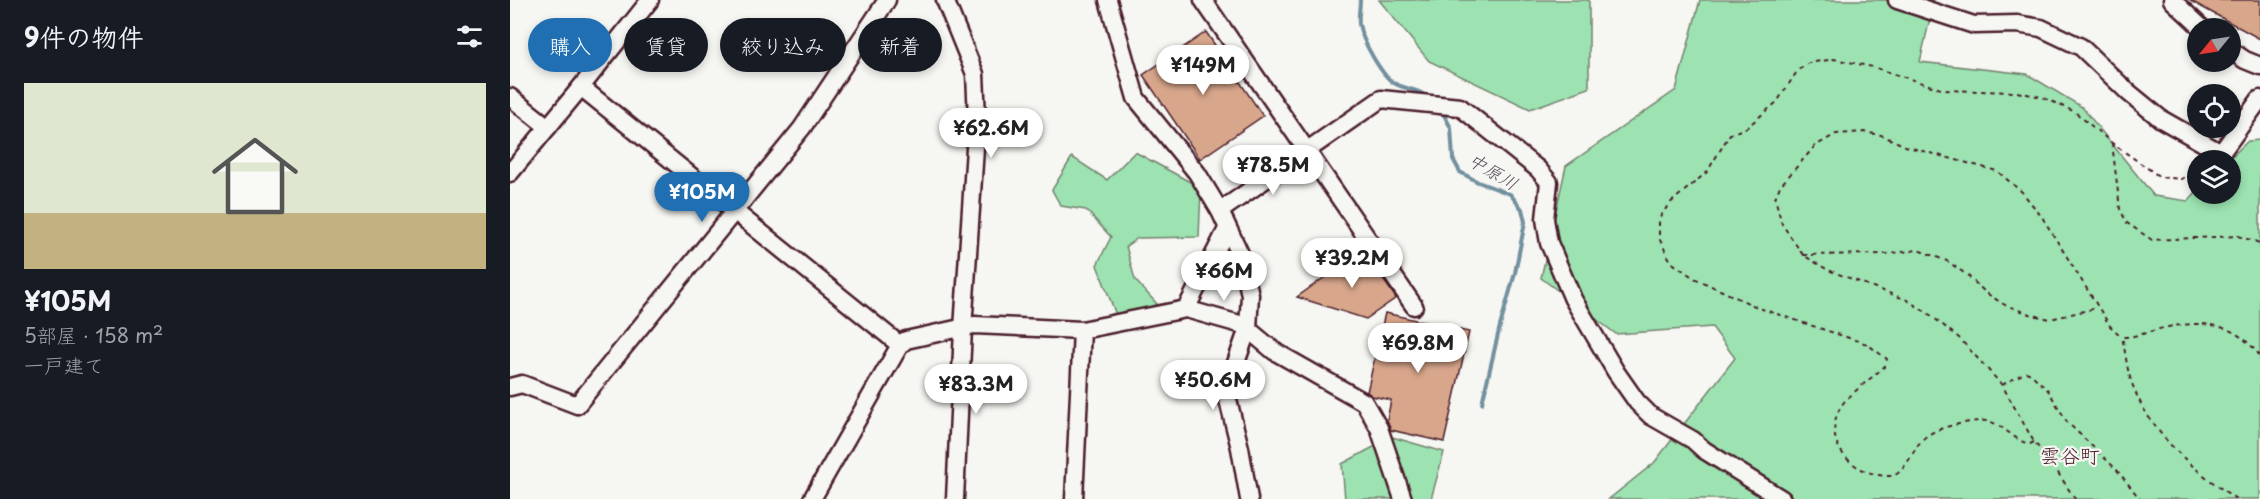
<!DOCTYPE html>
<html lang="ja">
<meta charset="utf-8">
<style>
body{margin:0;font-family:"Playpen Sans","Klee One",sans-serif;background:#20242c;color:#f1f3f6;height:100vh;display:flex;flex-direction:column;font-size:22px;white-space:nowrap}
*{box-sizing:border-box;margin:0}
p{font-size:20px;color:#9ea1a6}
.icon{flex:none;width:33px;height:33px;fill:none;stroke:currentColor;stroke-width:2;stroke-linecap:round;stroke-linejoin:round}
.map{position:relative;flex:1;overflow:hidden}
.drawer{display:flex;flex-direction:column;background:#171b24;width:510px}
.drawer>*{flex:none}
.banner{position:absolute;left:18px;top:18px;width:570px;height:54px;display:flex;gap:12px}
.needle{width:39px;rotate:240deg}
.tools{position:absolute;left:1677px;top:18px;display:grid;gap:12px}
.tools a{display:grid;place-items:center;width:54px;height:54px;border-radius:50%;background:#171b24;box-shadow:0 3px 9px #0003;font-size:30px}
.price{position:absolute;translate:-50% -51px;padding:0 14px;border-radius:21px;background:#fff;color:#222;font-size:20px;line-height:39px;filter:drop-shadow(0 2px 3px #0008)}
.price::after{content:'';position:absolute;left:50%;top:36px;width:18px;height:14px;margin-left:-9px;background:inherit;clip-path:polygon(0 0,100% 0,50% 100%)}
.price.current{background:#1f6fb2;color:#fff}
ul{padding:0;list-style:none}
li{display:grid;align-content:center;gap:12px;height:318px;padding:0 24px}
li+li{border-top:2px solid #363941}
li span{display:grid;place-items:center;height:186px;border-radius:0px;color:#555}
li>.icon{margin-inline-start:auto}
span .icon{width:108px;height:108px;fill:#fffc;stroke-width:1}
li b{font-size:26px}
h2{display:flex;justify-content:space-between;align-items:center;height:72px;padding:0 24px;font-size:26px}
.pill{padding:0 21px;border-radius:27px;background:#171b24;box-shadow:0 3px 9px #0003;font-size:21px;line-height:54px}
.pill.current{background:#1f6fb2;color:#fff}
main{display:flex;flex:1;min-height:0}
.map>svg:first-child{display:block}
.green{fill:#9ce3b1;stroke:#73816e;stroke-width:1.5}
.lines{fill:none;stroke-linecap:round;stroke-linejoin:round}
.stream{stroke:#72909e;stroke-width:4}
.building{fill:#d8a68b;stroke:#4a1f2b;stroke-width:1.5}
.minor-casing{stroke:#4a1f2b;stroke-width:21}
.path{stroke:#4a1f2b;stroke-width:2;stroke-dasharray:4.5 4.5;stroke-linecap:butt}
.minor{stroke:#f6f6f2;stroke-width:16}
.labels{text-anchor:middle;stroke-width:4.5;stroke-linejoin:round;paint-order:stroke}
.water-label{font-size:18px;font-style:italic;fill:#5b4e5b;stroke:#f6f6f2}
.quarter-label{font-size:20px;fill:#4a1f2b;stroke:#f6f6f2}
</style>
<main>
<section class="drawer">
<h2>9件の物件<svg class="icon" aria-label="filters" viewBox="0 0 24 24"><path d="M4 7h16M4 17h16"/><circle cx="9" cy="7" r="2"/><circle cx="15" cy="17" r="2"/></svg></h2>
<ul>
<li><span style="background:linear-gradient(#dfe7d0 70%,#c2b280 0)"><svg class="icon" aria-label="home" viewBox="0 0 24 24"><path d="M3 11l9-7 9 7M6 9v11h12V9"/></svg></span><div><b>¥105M</b><p>5部屋 · 158 m²</p><p>一戸建て</p></div></li>
</ul>
</section>
<div class="map">
<svg width="1750" height="499" viewBox="0 0 1750 499">
<rect width="100%" height="100%" fill="#f6f6f2"/>
<filter id="ink" filterUnits="userSpaceOnUse"><feTurbulence type="fractalNoise" baseFrequency=".0167" numOctaves="2"/><feDisplacementMap in="SourceGraphic" scale="12" xChannelSelector="R" yChannelSelector="G"/><feConvolveMatrix kernelMatrix="1 2 1 2 8 2 1 2 1" color-interpolation-filters="sRGB"/></filter>
<g filter="url(#ink)">
<g class="green">
<path d="M869,0H1079V88L1020,109L919,61Z"/>
<path d="M1190,0H1424L1410,62L1517,74L1572,107L1644,196L1678,201L1687,191L1688,194H1720V160H1718L1738,141L1750,140V499H1099L1144,463L1225,358L1202,327L1106,334L1031,278L1056,166L1166,90Z"/>
<path d="M625,152L691,188L689,237L628,238L616,246L625,280L648,305L630,313L606,315L587,265L601,237L576,210L551,206L542,190L562,157L597,180Z"/>
<path d="M882,437L934,452L921,499H835L832,464Z"/>
</g>
<g class="lines">
<g class="stream">
<path d="M850,0C850,8 848,16 849,24C852,41 872,76 884,83C895,90 908,88 918,98"/>
<path d="M932,111L941,128L943,159L950,172L968,182L1000,194L1012,209L1015,222L1005,273L990,326L972,403"/>
</g>
</g>
<g class="building">
<path d="M1679,0H1750V39Z"/>
<path d="M696,32L753,116L690,159L633,75Z"/>
<path d="M853,250L886,298L856,319L787,297Z"/>
<path d="M875,313L959,332L934,442L881,430L877,420L881,400L862,396L857,392Z"/>
</g>
<g class="lines">
<g class="minor-casing">
<g id="minor">
<path d="M435,0L465,74L467,118L453,329L445,499"/>
<path d="M598,0L626,98L687,173L710,211L732,258L740,295L738,328L716,392L730,448L739,499"/>
<path d="M693,0L904,306"/>
<path d="M1387,0L1464,25L1507,24L1531,28L1571,47L1618,92L1651,119L1711,153L1750,99"/>
<path d="M1662,0L1692,28"/>
<path d="M1720,50L1735,60L1750,66"/>
<path d="M71,87L390,345"/>
<path d="M0,97L38,127"/>
<path d="M0,173L71,87L140,0"/>
<path d="M710,211L871,99L950,107L1028,169L1039,182L1035,219L1039,243L1063,299L1106,372L1127,402L1141,416L1183,440L1194,450L1272,499"/>
<path d="M676,309L717,229"/>
<path d="M0,387L12,384L67,405L292,128L377,0"/>
<path d="M302,499L390,345L396,340L464,325L572,330L676,309L733,325L764,351L854,402L869,428L893,499"/>
<path d="M564,499L572,330"/>
</g>
</g>
<g class="path">
<path d="M1602,143L1610,209L1617,223L1642,240L1728,236L1750,243"/>
<path d="M1293,255L1376,254L1408,250L1437,261L1457,275L1476,293L1495,305L1523,315L1540,319L1587,308"/>
<path d="M1492,385L1516,372L1521,374L1538,390L1557,422L1607,470L1630,499"/>
<path d="M1524,442L1520,444C1500,440 1491,418 1468,421C1451,423 1425,427 1412,440C1403,449 1394,476 1380,476C1341,476 1307,439 1334,402C1342,393 1365,375 1375,366L1377,359L1357,344L1249,308L1184,278L1161,262L1149,238V219L1159,204L1197,172L1220,134L1236,128L1267,102L1288,70L1299,63L1324,59L1363,67L1434,90L1507,92L1532,97L1565,112L1602,143L1650,177L1671,179L1688,172"/>
<path d="M1565,499L1541,462L1524,442L1492,385L1449,338L1419,314L1397,300L1318,270L1293,255L1272,224L1265,198L1270,186L1305,146L1326,134L1354,132L1371,135L1398,147L1487,171L1512,192L1532,217L1600,326L1612,337"/>
<path d="M1726,499C1680,467 1635,430 1619,374C1616,362 1615,349 1612,337C1629,337 1642,330 1658,327C1696,320 1725,323 1750,356"/>
</g>
<use href="#minor" class="minor"/>
</g>
</g>
<g class="labels">
<g class="water-label">
<text transform="translate(983 172) rotate(31)" y="6">中原川</text>
</g>
<g class="quarter-label">
<text x="1560" y="463">雲谷町</text>
</g>
</g>
</svg>
<div class="tools">
<a><svg class="needle" viewBox="-14 -14 28 28"><path d="M0-13l5 13h-10z" fill="#e53935"/><path d="M0 13l5-13h-10z" fill="#9ea1a6"/></svg></a>
<a><svg class="icon" aria-label="locate" viewBox="0 0 24 24"><circle cx="12" cy="12" r="6"/><path d="M12 2v4M12 18v4M2 12h4M18 12h4"/></svg></a>
<a><svg class="icon" aria-label="layers" viewBox="0 0 24 24"><path d="M12 4l9 5-9 5-9-5zM3 14l9 5 9-5"/></svg></a>
</div>
<b class="price" style="left:693px;top:96px">¥149M</b>
<b class="price" style="left:481px;top:159px">¥62.6M</b>
<b class="price" style="left:763px;top:196px">¥78.5M</b>
<b class="price current" style="left:192px;top:223px">¥105M</b>
<b class="price" style="left:842px;top:289px">¥39.2M</b>
<b class="price" style="left:714px;top:302px">¥66M</b>
<b class="price" style="left:908px;top:374px">¥69.8M</b>
<b class="price" style="left:703px;top:411px">¥50.6M</b>
<b class="price" style="left:466px;top:415px">¥83.3M</b>
<div class="banner">
<a class="pill current">購入</a>
<a class="pill">賃貸</a>
<a class="pill">絞り込み</a>
<a class="pill">新着</a>
</div>
</div>
</main>
